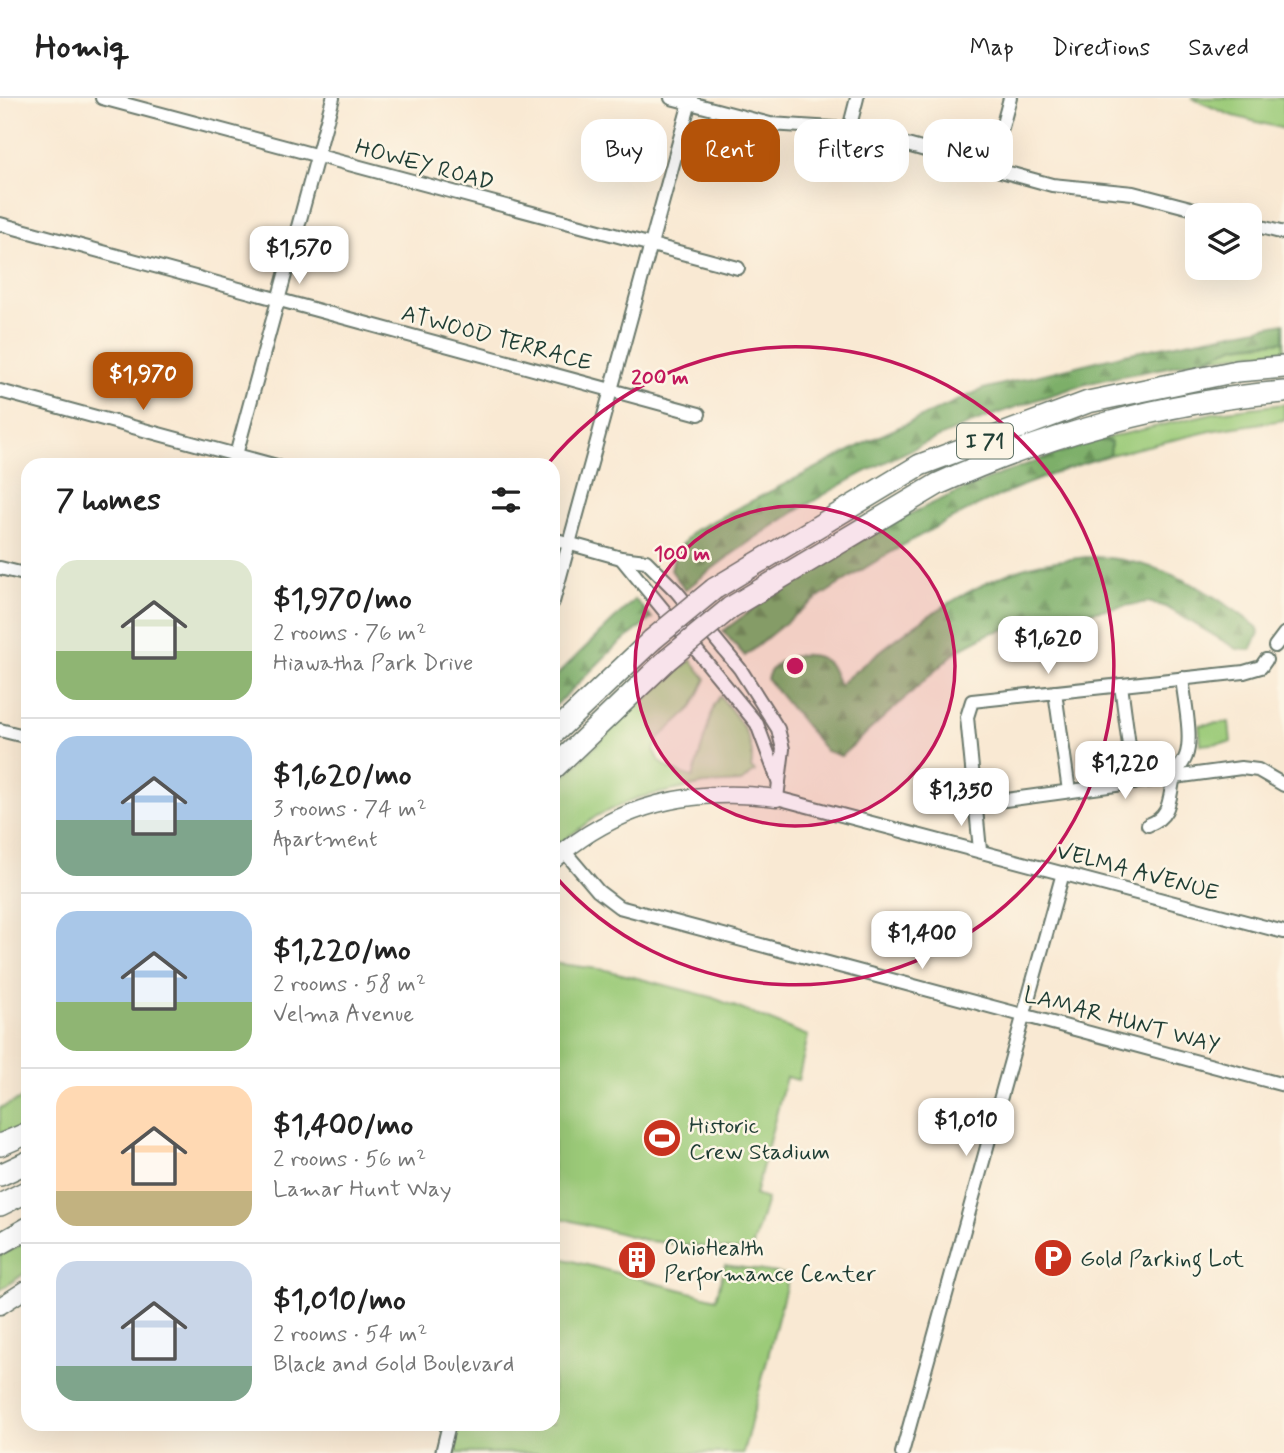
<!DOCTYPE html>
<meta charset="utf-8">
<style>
body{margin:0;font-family:Mynerve,sans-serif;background:#f6f6f6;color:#222;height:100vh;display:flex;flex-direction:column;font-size:26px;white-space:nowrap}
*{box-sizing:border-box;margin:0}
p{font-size:23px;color:#767676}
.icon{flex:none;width:38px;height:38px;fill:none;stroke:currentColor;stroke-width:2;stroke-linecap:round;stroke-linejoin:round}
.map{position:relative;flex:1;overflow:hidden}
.details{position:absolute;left:21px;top:360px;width:539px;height:973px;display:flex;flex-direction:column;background:#fff;border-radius:21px;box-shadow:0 7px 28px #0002}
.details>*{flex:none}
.hud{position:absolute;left:581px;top:21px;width:597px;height:63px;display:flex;gap:14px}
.tools{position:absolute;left:1185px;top:105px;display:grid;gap:14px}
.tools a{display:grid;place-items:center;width:77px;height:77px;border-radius:14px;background:#fff;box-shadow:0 7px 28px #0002;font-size:35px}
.price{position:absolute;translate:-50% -60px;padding:0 16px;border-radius:14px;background:#fff;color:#222;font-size:23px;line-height:46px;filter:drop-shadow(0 2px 4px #0008)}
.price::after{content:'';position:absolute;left:50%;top:42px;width:21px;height:16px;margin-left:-10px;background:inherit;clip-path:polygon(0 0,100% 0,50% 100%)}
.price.on{background:#b45309;color:#fff}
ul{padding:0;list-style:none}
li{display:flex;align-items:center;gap:21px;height:175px;padding:0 35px}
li+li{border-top:2px solid #e0e0e0}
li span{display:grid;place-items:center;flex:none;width:196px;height:140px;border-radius:21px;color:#555}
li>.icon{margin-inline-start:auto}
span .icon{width:84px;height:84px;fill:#fffc;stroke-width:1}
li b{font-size:30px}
h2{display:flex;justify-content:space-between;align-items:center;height:84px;padding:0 35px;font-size:30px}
.chip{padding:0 24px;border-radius:21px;background:#fff;box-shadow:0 7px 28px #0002;font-size:24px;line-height:63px}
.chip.on{background:#b45309;color:#fff}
header{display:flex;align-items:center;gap:42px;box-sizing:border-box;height:98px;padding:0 35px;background:#fff;border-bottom:2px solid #e0e0e0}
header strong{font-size:33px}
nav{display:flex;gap:38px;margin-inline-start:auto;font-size:24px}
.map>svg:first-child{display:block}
.green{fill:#9ccb79;stroke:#5e8456;stroke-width:2}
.forest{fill:url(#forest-firs);stroke:#4e764e;stroke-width:2}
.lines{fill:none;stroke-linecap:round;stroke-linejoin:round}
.street-casing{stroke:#6b796c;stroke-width:16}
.secondary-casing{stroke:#6b796c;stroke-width:19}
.highway-casing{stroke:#6b796c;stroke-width:24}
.street{stroke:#fff;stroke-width:12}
.secondary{stroke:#fff;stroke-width:16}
.highway{stroke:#fff;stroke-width:21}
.highway-bridge-casing{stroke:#6b796c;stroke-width:24;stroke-linecap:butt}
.highway-bridge{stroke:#fff;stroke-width:21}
.ring{fill:none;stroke:#c2185b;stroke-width:3.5}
.labels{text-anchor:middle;stroke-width:5;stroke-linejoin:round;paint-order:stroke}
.shield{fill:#fcf5e5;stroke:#617469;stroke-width:2}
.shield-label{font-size:21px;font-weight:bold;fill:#1f3d34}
.street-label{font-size:23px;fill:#1f3d34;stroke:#fcf5e5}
.poi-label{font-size:23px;fill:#1f3d34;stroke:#fcf5e5;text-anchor:start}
.centre{fill:#c2185b;stroke:#fcf5e5;stroke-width:3.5}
.ring-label{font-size:21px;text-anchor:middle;font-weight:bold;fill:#c2185b;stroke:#fcf5e5;stroke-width:5;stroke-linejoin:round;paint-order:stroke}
</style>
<header>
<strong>Homiq</strong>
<nav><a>Map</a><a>Directions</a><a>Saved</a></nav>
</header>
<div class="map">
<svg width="1284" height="1355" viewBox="0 0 1284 1355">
<defs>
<pattern id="forest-firs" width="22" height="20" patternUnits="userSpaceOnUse" patternTransform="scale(1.75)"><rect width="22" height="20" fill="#7daf69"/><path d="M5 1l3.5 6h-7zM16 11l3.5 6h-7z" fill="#669057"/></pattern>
</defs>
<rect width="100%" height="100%" fill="#fcf5e5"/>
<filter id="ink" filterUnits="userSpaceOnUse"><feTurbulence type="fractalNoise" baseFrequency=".0143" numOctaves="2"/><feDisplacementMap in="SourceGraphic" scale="14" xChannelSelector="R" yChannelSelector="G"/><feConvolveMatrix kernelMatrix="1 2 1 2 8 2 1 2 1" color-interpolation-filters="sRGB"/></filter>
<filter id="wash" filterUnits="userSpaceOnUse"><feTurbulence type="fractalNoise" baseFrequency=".00686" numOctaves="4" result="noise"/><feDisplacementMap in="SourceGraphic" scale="28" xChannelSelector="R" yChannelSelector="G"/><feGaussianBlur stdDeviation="1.57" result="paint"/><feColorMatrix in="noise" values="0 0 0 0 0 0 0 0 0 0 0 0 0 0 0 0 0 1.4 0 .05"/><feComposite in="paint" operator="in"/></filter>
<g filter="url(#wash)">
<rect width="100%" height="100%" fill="#f9e9d3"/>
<g class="green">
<path d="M1191,0H1284V31L1230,17Z"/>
<path d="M1284,243V252L1201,261L1237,248Z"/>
<path d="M1284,306V322L1215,332L1110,357L1111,344L1103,341L1217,314Z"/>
<path d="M691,562L706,581L692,610L659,640L654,652C660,670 675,674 693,679L714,607L720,598C737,619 757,641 751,670L755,673L741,684L704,686L637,700L598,717L553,750V689L623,621Z"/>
<path d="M1229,624L1231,644L1201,647L1199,627Z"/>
<path d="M553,865L606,872L711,899L808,938L798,982L786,979L755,1097L767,1101L751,1154L649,1143L553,1118Z"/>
<path d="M28,998V1028L0,1040V1010Z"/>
<path d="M28,1143V1173L0,1192V1157Z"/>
<path d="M553,1158L716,1201L725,1167L789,1177L743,1355H449L457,1327L553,1326Z"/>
</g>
<g class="forest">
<path d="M1284,225V243C1269,245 1252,244 1237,248C1225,251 1214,258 1202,261C1163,272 1122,276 1083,287C938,330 802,397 685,492L671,472L675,455L693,433L871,342L983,291L1125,256Z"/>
<path d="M1103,341L1111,344L1110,357C1007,387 919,434 829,493C799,512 772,536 745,558L723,533C844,441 958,385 1103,341Z"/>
<path d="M1086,459C1151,458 1207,490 1257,529L1259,535L1251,552L1237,551L1166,509L1148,504L1042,522L990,535L958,552L841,658L826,653L767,581C772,558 812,548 829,566C833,571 836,581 839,587C894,540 954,494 1023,470C1042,463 1066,462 1086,459Z"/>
<path d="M635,501L652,520L615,549L553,610V581Z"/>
</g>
</g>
<g filter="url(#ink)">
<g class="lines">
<g class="street-casing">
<g id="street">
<path d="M102,0L738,170"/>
<path d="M671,0L770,26L849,31L1052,87L1133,95L1217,117"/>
<path d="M849,31L857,0"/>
<path d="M991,70L1010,0"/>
<path d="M0,126L699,316"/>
<path d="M1250,126L1284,135"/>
<path d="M0,293L277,368"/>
<path d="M233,368L333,0"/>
<path d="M553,441L621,460L646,463L676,493L740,571L778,631L783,651L777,700L1284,834"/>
<path d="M621,460L757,626L779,685"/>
<path d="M0,470L28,477"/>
<path d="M553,504L691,0"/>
<path d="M1275,548L1284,536"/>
<path d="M1121,587L1134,685"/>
<path d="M1055,594L1069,693"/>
<path d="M0,632L28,639"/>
<path d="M976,706L1241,670L1258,672L1284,687"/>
<path d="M1148,727C1170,719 1169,703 1173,683C1175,673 1183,667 1186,658C1193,640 1184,600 1182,580"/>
<path d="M980,752L967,619L972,603L1244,574L1261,569L1266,562"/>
<path d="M564,753L598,793L619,809L1284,987"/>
<path d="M442,1355L449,1326"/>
<path d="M902,1355L1063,775"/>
</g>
</g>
<g class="secondary-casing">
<g id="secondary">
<path d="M553,763C616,706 694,689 777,700"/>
<path d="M0,1208L28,1190"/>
</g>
</g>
<g class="highway-casing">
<g id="highway">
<path d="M714,491L920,367L1088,304L1237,273L1284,269"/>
<path d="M730,510L938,386C1046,337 1167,303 1284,294"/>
<path d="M553,636L652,542"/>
<path d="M553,671L667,562"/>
<path d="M0,1047L28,1035"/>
<path d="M0,1077L28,1064"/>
<path d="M0,1107L28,1093"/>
<path d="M0,1146L28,1130"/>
</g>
</g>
<use href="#street" class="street"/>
<use href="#secondary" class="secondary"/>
<use href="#highway" class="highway"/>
<g class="highway-bridge-casing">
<g id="highway-bridge">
<path d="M652,542L714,491"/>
<path d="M667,562L730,510"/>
</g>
</g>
<use href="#highway-bridge" class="highway-bridge"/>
</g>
</g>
<circle cx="795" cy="568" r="160" fill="#c2185b" fill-opacity=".12"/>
<g class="ring">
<circle cx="795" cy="568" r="160"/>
<path d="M547 367A319 319 0 1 1 554 777"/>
</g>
<defs>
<g id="stadium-disc" transform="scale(2.0125)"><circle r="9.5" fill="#c8321e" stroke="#fcf5e5"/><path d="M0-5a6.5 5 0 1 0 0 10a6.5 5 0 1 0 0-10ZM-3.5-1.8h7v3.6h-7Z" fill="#fff"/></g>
<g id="parking-disc" transform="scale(2.0125)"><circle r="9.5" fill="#c8321e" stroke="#fcf5e5"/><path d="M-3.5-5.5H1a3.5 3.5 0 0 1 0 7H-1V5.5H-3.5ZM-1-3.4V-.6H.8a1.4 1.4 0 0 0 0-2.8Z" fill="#fff"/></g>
<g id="building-disc" transform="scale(2.0125)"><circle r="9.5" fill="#c8321e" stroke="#fcf5e5"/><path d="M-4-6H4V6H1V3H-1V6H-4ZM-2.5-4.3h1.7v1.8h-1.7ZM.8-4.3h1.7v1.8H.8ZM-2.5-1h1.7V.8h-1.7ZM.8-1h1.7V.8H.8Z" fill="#fff"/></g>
</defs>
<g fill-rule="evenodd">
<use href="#stadium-disc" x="662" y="1040"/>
<use href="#parking-disc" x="1053" y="1160"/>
<use href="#building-disc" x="637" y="1162"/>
</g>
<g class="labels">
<rect class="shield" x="957" y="325.5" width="56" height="35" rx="5"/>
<g class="shield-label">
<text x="985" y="350">I 71</text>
</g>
<g class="street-label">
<text transform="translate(425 66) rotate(15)" y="8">HOWEY ROAD</text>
<text transform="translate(497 239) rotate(15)" y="8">ATWOOD TERRACE</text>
<text transform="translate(1138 773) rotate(15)" y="8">VELMA AVENUE</text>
<text transform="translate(1122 921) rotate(15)" y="8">LAMAR HUNT WAY</text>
</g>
<g class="poi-label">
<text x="689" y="1035">Historic<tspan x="689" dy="26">Crew Stadium</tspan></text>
<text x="664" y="1157">OhioHealth<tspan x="664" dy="26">Performance Center</tspan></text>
<text x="1080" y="1168">Gold Parking Lot</text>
</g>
</g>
<circle cx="795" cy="568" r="10" class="centre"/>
<g class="ring-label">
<text x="660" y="286">200 m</text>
<text x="682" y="462">100 m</text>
</g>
</svg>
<div class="tools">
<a><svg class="icon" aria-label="layers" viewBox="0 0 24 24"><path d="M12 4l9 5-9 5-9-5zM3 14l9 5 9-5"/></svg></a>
</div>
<b class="price" style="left:299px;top:188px">$1,570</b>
<b class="price on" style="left:143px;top:314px">$1,970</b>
<b class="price" style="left:1048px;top:578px">$1,620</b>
<b class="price" style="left:1125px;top:703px">$1,220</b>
<b class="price" style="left:961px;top:730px">$1,350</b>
<b class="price" style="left:922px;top:873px">$1,400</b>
<b class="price" style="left:966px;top:1060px">$1,010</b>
<div class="hud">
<a class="chip">Buy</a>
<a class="chip on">Rent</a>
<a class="chip">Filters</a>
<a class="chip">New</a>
</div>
<section class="details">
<h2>7 homes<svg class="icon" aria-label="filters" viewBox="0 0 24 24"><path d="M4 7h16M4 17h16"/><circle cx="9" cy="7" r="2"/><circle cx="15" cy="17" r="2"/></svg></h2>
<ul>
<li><span style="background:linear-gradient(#dfe7d0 65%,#8fb573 0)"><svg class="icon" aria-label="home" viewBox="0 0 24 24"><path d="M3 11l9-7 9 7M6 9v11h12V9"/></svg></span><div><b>$1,970/mo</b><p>2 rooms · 76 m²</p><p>Hiawatha Park Drive</p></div></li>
<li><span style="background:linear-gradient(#a9c7e8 60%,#7fa58c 0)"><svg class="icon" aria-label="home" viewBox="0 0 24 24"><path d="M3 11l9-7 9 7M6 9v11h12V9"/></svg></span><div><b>$1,620/mo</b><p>3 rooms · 74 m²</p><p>Apartment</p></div></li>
<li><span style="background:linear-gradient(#a9c7e8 65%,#8fb573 0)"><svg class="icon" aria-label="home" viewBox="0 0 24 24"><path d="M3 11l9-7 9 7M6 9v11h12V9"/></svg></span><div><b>$1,220/mo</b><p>2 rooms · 58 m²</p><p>Velma Avenue</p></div></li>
<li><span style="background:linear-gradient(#ffd9b3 75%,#c2b280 0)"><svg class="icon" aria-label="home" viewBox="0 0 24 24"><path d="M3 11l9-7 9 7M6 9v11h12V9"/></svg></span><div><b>$1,400/mo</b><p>2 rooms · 56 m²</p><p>Lamar Hunt Way</p></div></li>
<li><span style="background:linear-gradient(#c9d6e8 75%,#7fa58c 0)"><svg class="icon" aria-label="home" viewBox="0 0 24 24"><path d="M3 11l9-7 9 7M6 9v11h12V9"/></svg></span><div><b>$1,010/mo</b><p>2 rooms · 54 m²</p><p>Black and Gold Boulevard</p></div></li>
</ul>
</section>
</div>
